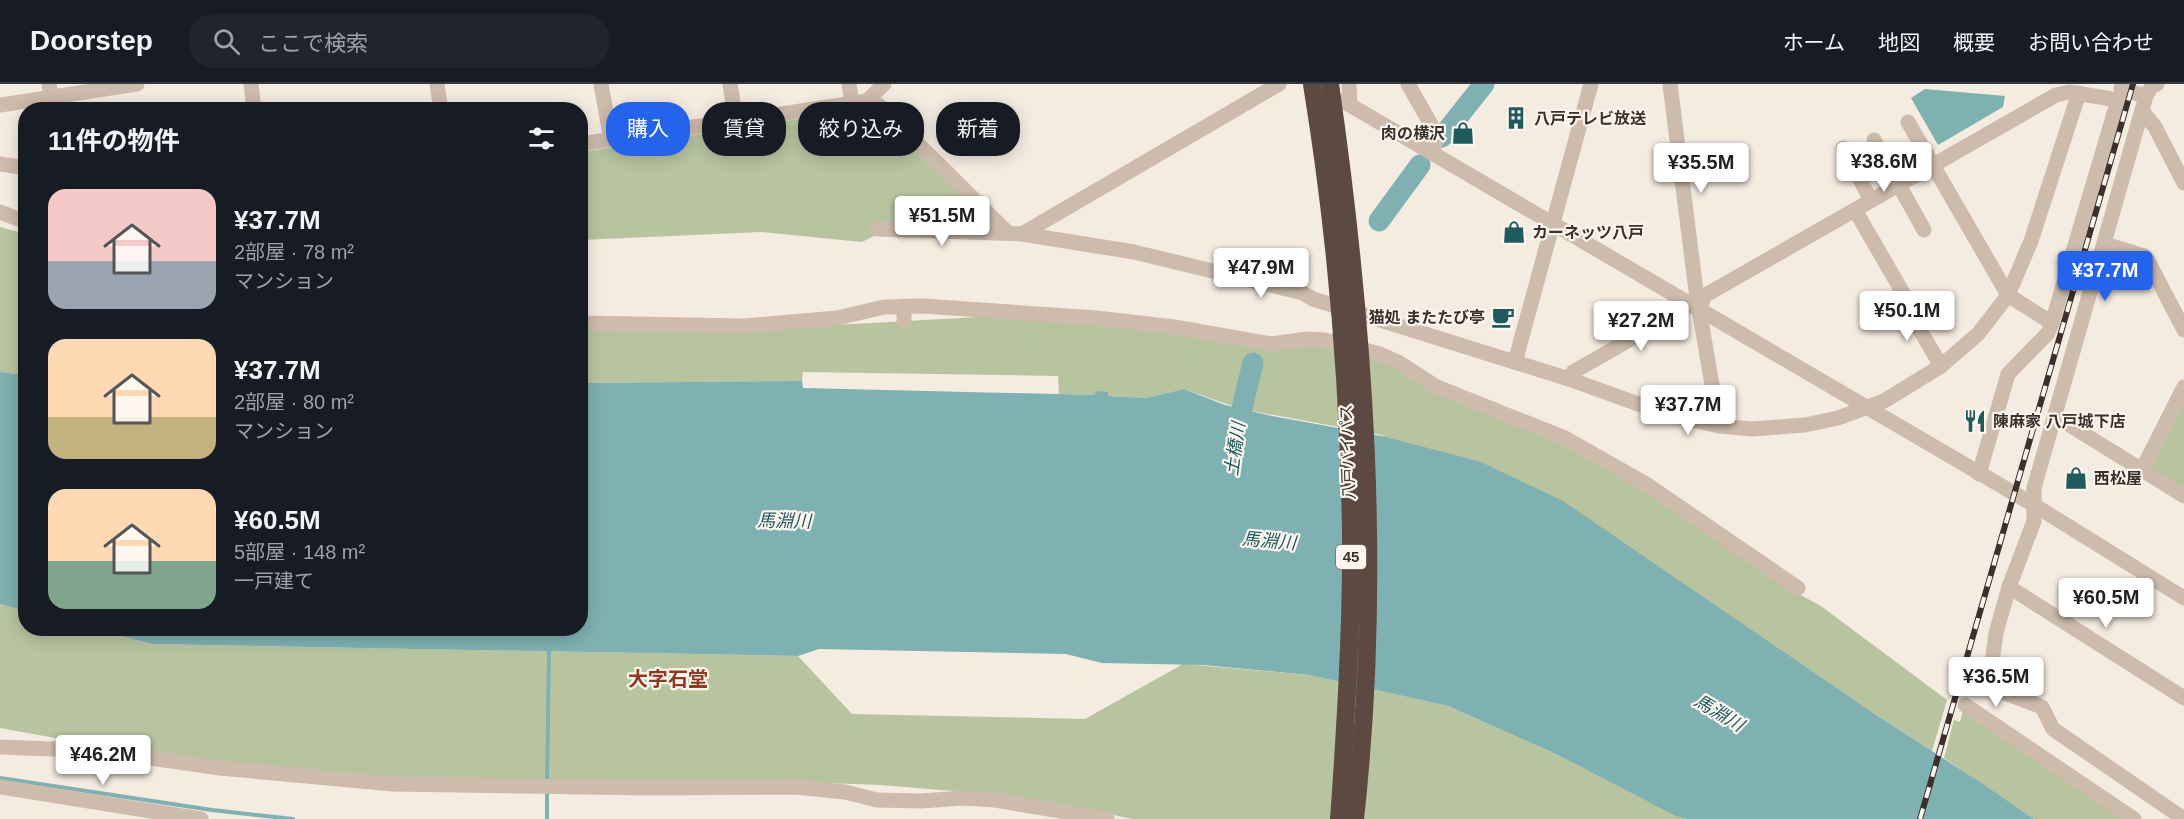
<!DOCTYPE html>
<html lang="ja">
<meta charset="utf-8">
<style>
body{margin:0;font-family:Helvetica,"Noto Sans JP",sans-serif;background:#20242c;color:#f1f3f6;height:100vh;display:flex;flex-direction:column;font-size:22px;white-space:nowrap}
*{box-sizing:border-box;margin:0}
p{font-size:20px;color:#9ea1a6}
.icon{flex:none;width:33px;height:33px;fill:none;stroke:currentColor;stroke-width:2;stroke-linecap:round;stroke-linejoin:round}
.map{position:relative;flex:1;overflow:hidden}
.panel{position:absolute;left:18px;top:18px;width:570px;height:534px;display:flex;flex-direction:column;background:#171b24;border-radius:24px;box-shadow:0 3px 15px #0003}
.panel>*{flex:none}
.banner{position:absolute;left:606px;top:18px;width:570px;height:54px;display:flex;gap:12px}
.price{position:absolute;translate:-50% -51px;padding:0 14px;border-radius:6px;background:#fff;color:#222;font-size:20px;line-height:39px;filter:drop-shadow(0 2px 3px #0008)}
.price::after{content:'';position:absolute;left:50%;top:36px;width:18px;height:14px;margin-left:-9px;background:inherit;clip-path:polygon(0 0,100% 0,50% 100%)}
.price.active{background:#2563eb;color:#fff}
ul{padding:0;list-style:none}
li{display:flex;align-items:center;gap:18px;height:150px;padding:0 30px}
li span{display:grid;place-items:center;flex:none;width:168px;height:120px;border-radius:18px;color:#555}
li>.icon{margin-inline-start:auto}
span .icon{width:72px;height:72px;fill:#fffc;stroke-width:1}
li b{font-size:26px}
h2{display:flex;justify-content:space-between;align-items:center;height:72px;padding:0 30px;font-size:26px}
.pill{padding:0 21px;border-radius:24px;background:#171b24;box-shadow:0 3px 15px #0003;font-size:21px;line-height:54px}
.pill.active{background:#2563eb;color:#fff}
header{display:flex;align-items:center;gap:36px;box-sizing:border-box;height:84px;padding:0 30px;background:#171b24;border-bottom:2px solid #363941}
header strong{font-size:28px}
nav{display:flex;gap:33px;margin-inline-start:auto;font-size:21px}
.search{width:420px;height:54px;background:#20242c;display:flex;align-items:center;gap:15px;box-sizing:border-box;padding:0 21px;border-radius:24px;color:#9ea1a6;font-size:22px}
.map>svg:first-child{display:block}
.green{fill:#b8c4a0}
.water{fill:#7fb0b2}
.lines{fill:none;stroke-linecap:round;stroke-linejoin:round}
.stream{stroke:#7fb0b2;stroke-width:4}
.river{stroke:#7fb0b2;stroke-width:21}
.minor{stroke:#cdbbac;stroke-width:15}
.highway{stroke:#5c4a42;stroke-width:18}
.rail-casing{stroke:#3b302b;stroke-width:6}
.rail{stroke:#fbf5ee;stroke-width:4;stroke-dasharray:11;stroke-linecap:butt}
.labels{text-anchor:middle;stroke-width:4.5;stroke-linejoin:round;paint-order:stroke}
.shield{fill:#fbf5ee;stroke:#756b66;stroke-width:1.5}
.shield-label{font-size:15px;font-weight:bold;fill:#3b302b}
.poi-label{font-size:16px;font-weight:bold;fill:#3b302b;stroke:#fbf5ee;text-anchor:start}
.street-label{font-size:16px;fill:#3b302b;stroke:#fbf5ee}
.water-label{font-size:18px;font-style:italic;fill:#1f5a5e;stroke:#fbf5ee}
.quarter-label{font-size:20px;font-weight:bold;fill:#8c3b22;stroke:#fbf5ee}
</style>
<header>
<strong>Doorstep</strong>
<div class="search"><svg class="icon" aria-label="search" viewBox="0 0 24 24"><circle cx="10" cy="10" r="6"/><path d="M15 15l6 6"/></svg>ここで検索</div>
<nav><a>ホーム</a><a>地図</a><a>概要</a><a>お問い合わせ</a></nav>
</header>
<div class="map">
<svg width="2184" height="735" viewBox="0 0 2184 735">
<rect width="100%" height="100%" fill="#f4ebe1"/>
<g class="green">
<path d="M864,25L876,29L989,136L984,144L880,149L862,158L761,148L581,156V68Z"/>
<path d="M0,143L25,150V291L0,288Z"/>
<path d="M997,232L1325,263L1379,277L1563,358L1643,403L1797,509L1821,522L1947,616L1932,667L1873,629L1382,351L1241,325L1184,305L1146,314L1107,312V308H1096V311L1059,310L1058,292L803,288L802,297L581,299V243L835,241Z"/>
<path d="M2184,314V407L2149,382Z"/>
<path d="M0,520L25,527L26,544L93,545L152,560L798,572L852,630L1085,635L1183,580L1309,591L1448,622L1558,671L1676,731L1687,735H1132L1063,720L966,708L880,701L802,698L400,695L223,678L99,662L0,644Z"/>
<path d="M1963,626L2127,735H2034L1944,674L1954,636L1960,638Z"/>
</g>
<g class="water">
<path d="M1925,5L2005,12L2003,23L1938,61L1911,14Z"/>
<path d="M0,288L25,291V527L0,520Z"/>
<path d="M802,297L803,304L1095,311L1096,307L1108,308V312L1146,314L1184,305L1225,321L1272,332L1382,352L1481,378L1563,417L1873,629L1980,698L2034,735H1687L1676,732L1558,671L1448,622L1309,591L1203,581L1102,579L1066,570L819,565L798,572L152,560L93,545L580,544L581,299Z"/>
</g>
<g class="lines">
<g class="stream">
<path d="M0,694L212,726L293,735"/>
<path d="M547,698L549,567"/>
<path d="M547,706V735"/>
</g>
<g class="river">
<path d="M1442,53L1484,0"/>
<path d="M1379,137L1420,81"/>
<path d="M1237,353C1240,328 1247,304 1253,279"/>
</g>
<g class="minor">
<path d="M49,0L53,26"/>
<path d="M251,0L254,26"/>
<path d="M437,0L441,26"/>
<path d="M601,0L611,56"/>
<path d="M730,0L736,37"/>
<path d="M849,0L852,20"/>
<path d="M1349,0L1350,21"/>
<path d="M1408,0L1433,44L1437,54L1432,68"/>
<path d="M1670,0L1696,207L1719,342"/>
<path d="M2157,0L2152,2L2146,12L2034,404V437L2009,503L1996,549L1989,601L2002,608L2042,623L2053,645L2184,735"/>
<path d="M2121,5L2146,12"/>
<path d="M867,17L884,0"/>
<path d="M1343,17L2034,421L2184,514"/>
<path d="M0,21L137,0"/>
<path d="M2143,28L2155,43L2184,99"/>
<path d="M1874,56L1924,146"/>
<path d="M580,60L867,17L879,21L1007,148"/>
<path d="M1843,64L1871,116"/>
<path d="M0,80L26,84"/>
<path d="M1855,126L1903,209"/>
<path d="M0,128L26,138"/>
<path d="M877,145L1022,150L1134,168L1303,209L1313,215L1569,295L1666,330L1719,342L1752,345L1805,341L1838,334L1884,317L1941,282L1978,250L2002,219L2008,211L2031,157L2079,9"/>
<path d="M1022,150L1279,0"/>
<path d="M2105,160L2144,172L2148,177L2184,246"/>
<path d="M1903,217L1941,282"/>
<path d="M904,222V237"/>
<path d="M1700,225L1704,212C1822,145 1939,78 2056,11L2069,8L2118,16L2052,239L2008,211L1908,38"/>
<path d="M580,239L744,242L837,234L884,223L923,222L1096,234L1174,243L1271,260L1308,255L1325,256L1380,270L1398,278L1437,303L1565,354L1646,400L1798,504"/>
<path d="M1515,278L1591,0"/>
<path d="M1569,295L1573,288L1692,220"/>
<path d="M2055,332L2184,412"/>
<path d="M2142,386L2184,303"/>
<path d="M1979,390L2008,290L2048,249L2052,239"/>
<path d="M2009,503L2184,614"/>
<path d="M1965,621L2134,735"/>
<path d="M0,663L52,665L73,663L220,684L393,700L648,704L795,703L845,708L877,716L921,717L963,714L995,716L1107,735"/>
<path d="M0,703L201,735"/>
</g>
<g class="highway">
<path d="M1312,0C1336,148 1349,299 1351,449C1352,544 1346,640 1339,735"/>
<path d="M1330,0C1365,244 1382,490 1355,735"/>
</g>
<g class="rail-casing">
<path id="rail" d="M1920,735L2133,0"/>
</g>
<use href="#rail" class="rail"/>
</g>
<defs>
<g id="building-bare" transform="scale(1.8)"><path d="M-4-6H4V6H1V3H-1V6H-4ZM-2.5-4.3h1.7v1.8h-1.7ZM.8-4.3h1.7v1.8H.8ZM-2.5-1h1.7V.8h-1.7ZM.8-1h1.7V.8H.8Z" fill="#1f5a5e" stroke="#fbf5ee" stroke-width="2.5" paint-order="stroke"/></g>
<g id="shop-bare" transform="scale(1.8)"><path d="M-5-2.5h2.3a2.7 3.5 0 0 1 5.4 0H5L5.5 6h-11ZM-1.5-2.5h3a1.5 2.3 0 0 0-3 0Z" fill="#1f5a5e" stroke="#fbf5ee" stroke-width="2.5" paint-order="stroke"/></g>
<g id="cafe-bare" transform="scale(1.8)"><path d="M-5.5-4.5H6V0H3Q3 3.5 0 3.5H-2.5Q-5.5 3.5-5.5 0ZM3-3.2v2h1.7v-2ZM-6 4.5H4V6H-6Z" fill="#1f5a5e" stroke="#fbf5ee" stroke-width="2.5" paint-order="stroke"/></g>
<g id="restaurant-bare" transform="scale(1.8)"><path d="M-5-6h1v4h1v-4h1v4h1v-4h1v5L-1.5 .5V6h-2V.5L-5-1ZM5-6V6H3V1.5H1.5Q1.5-4 5-6Z" fill="#1f5a5e" stroke="#fbf5ee" stroke-width="2.5" paint-order="stroke"/></g>
</defs>
<g fill-rule="evenodd">
<use href="#building-bare" x="1516" y="34"/>
<use href="#shop-bare" x="1463" y="49"/>
<use href="#shop-bare" x="1514" y="148"/>
<use href="#cafe-bare" x="1503" y="233"/>
<use href="#restaurant-bare" x="1975" y="337"/>
<use href="#shop-bare" x="2076" y="394"/>
</g>
<g class="labels">
<rect class="shield" x="1336" y="461" width="30" height="24" rx="4.5"/>
<g class="shield-label">
<text x="1351" y="478">45</text>
</g>
<g class="poi-label">
<text x="1534" y="40">八戸テレビ放送</text>
<text x="1445" y="55" text-anchor="end">肉の横沢</text>
<text x="1532" y="154">カーネッツ八戸</text>
<text x="1485" y="239" text-anchor="end">猫処 またたび亭</text>
<text x="1993" y="343">陳麻家 八戸城下店</text>
<text x="2094" y="400">西松屋</text>
</g>
<g class="street-label">
<text transform="translate(1347 368) rotate(-92)" y="6">八戸バイパス</text>
</g>
<g class="water-label">
<text transform="translate(1235 365) rotate(-82)" y="6">土橋川</text>
<text transform="translate(784 437) rotate(1)" y="6">馬淵川</text>
<text transform="translate(1269 457) rotate(5)" y="6">馬淵川</text>
<text transform="translate(1719 629) rotate(31)" y="6">馬淵川</text>
</g>
<g class="quarter-label">
<text x="668" y="602">大字石堂</text>
</g>
</g>
</svg>
<b class="price" style="left:1884px;top:109px">¥38.6M</b>
<b class="price" style="left:1701px;top:110px">¥35.5M</b>
<b class="price" style="left:942px;top:163px">¥51.5M</b>
<b class="price" style="left:1261px;top:215px">¥47.9M</b>
<b class="price active" style="left:2105px;top:218px">¥37.7M</b>
<b class="price" style="left:1907px;top:258px">¥50.1M</b>
<b class="price" style="left:1641px;top:268px">¥27.2M</b>
<b class="price" style="left:1688px;top:352px">¥37.7M</b>
<b class="price" style="left:2106px;top:545px">¥60.5M</b>
<b class="price" style="left:1996px;top:624px">¥36.5M</b>
<b class="price" style="left:103px;top:702px">¥46.2M</b>
<div class="banner">
<a class="pill active">購入</a>
<a class="pill">賃貸</a>
<a class="pill">絞り込み</a>
<a class="pill">新着</a>
</div>
<section class="panel">
<h2>11件の物件<svg class="icon" aria-label="filters" viewBox="0 0 24 24"><path d="M4 7h16M4 17h16"/><circle cx="9" cy="7" r="2"/><circle cx="15" cy="17" r="2"/></svg></h2>
<ul>
<li><span style="background:linear-gradient(#f6c9c9 60%,#9aa5b1 0)"><svg class="icon" aria-label="home" viewBox="0 0 24 24"><path d="M3 11l9-7 9 7M6 9v11h12V9"/></svg></span><div><b>¥37.7M</b><p>2部屋 · 78 m²</p><p>マンション</p></div></li>
<li><span style="background:linear-gradient(#ffd9b3 65%,#c2b280 0)"><svg class="icon" aria-label="home" viewBox="0 0 24 24"><path d="M3 11l9-7 9 7M6 9v11h12V9"/></svg></span><div><b>¥37.7M</b><p>2部屋 · 80 m²</p><p>マンション</p></div></li>
<li><span style="background:linear-gradient(#ffd9b3 60%,#7fa58c 0)"><svg class="icon" aria-label="home" viewBox="0 0 24 24"><path d="M3 11l9-7 9 7M6 9v11h12V9"/></svg></span><div><b>¥60.5M</b><p>5部屋 · 148 m²</p><p>一戸建て</p></div></li>
</ul>
</section>
</div>
